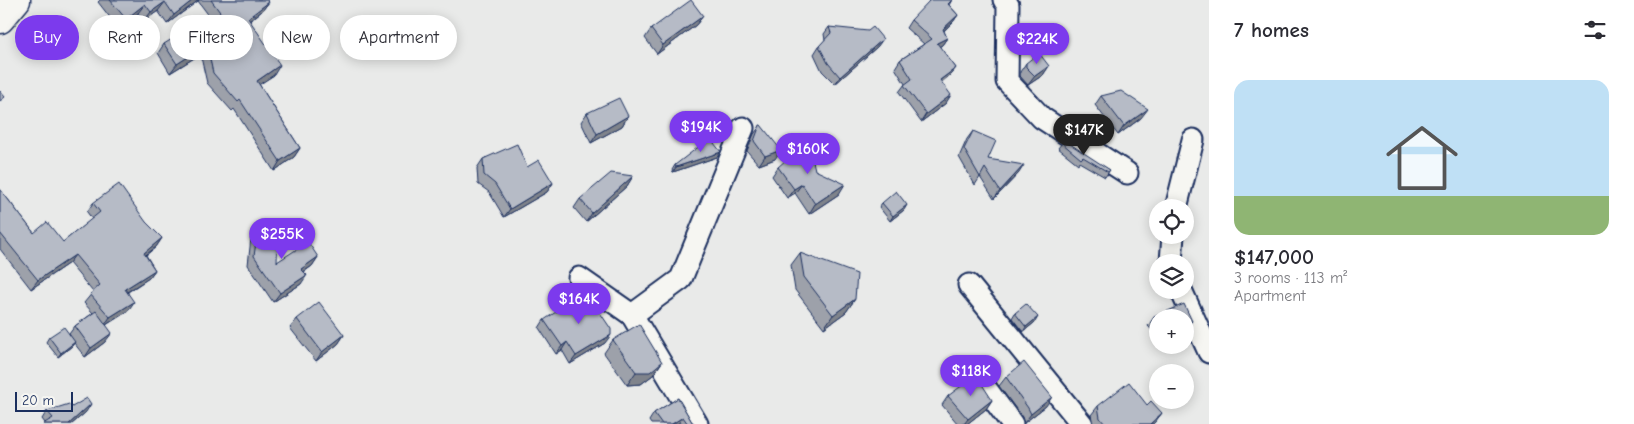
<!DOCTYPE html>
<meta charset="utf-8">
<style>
body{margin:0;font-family:"Comic Neue",sans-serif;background:#f7f7f7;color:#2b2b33;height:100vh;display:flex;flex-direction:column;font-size:19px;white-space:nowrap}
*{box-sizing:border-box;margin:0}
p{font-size:16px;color:#7c7c81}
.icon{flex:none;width:28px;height:28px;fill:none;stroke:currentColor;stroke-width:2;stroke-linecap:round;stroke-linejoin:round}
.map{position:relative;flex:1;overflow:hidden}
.drawer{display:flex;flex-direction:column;background:#fff;width:425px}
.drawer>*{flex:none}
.top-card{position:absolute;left:15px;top:15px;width:475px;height:45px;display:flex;gap:10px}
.fabs{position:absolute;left:1149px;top:199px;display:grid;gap:10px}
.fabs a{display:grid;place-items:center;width:45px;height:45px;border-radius:50%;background:#fff;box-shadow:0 2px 12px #0003;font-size:25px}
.scale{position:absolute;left:15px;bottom:12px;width:58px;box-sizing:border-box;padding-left:5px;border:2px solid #1b2f5e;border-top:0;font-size:14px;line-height:18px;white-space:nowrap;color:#1b2f5e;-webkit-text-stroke:4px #f6f6f2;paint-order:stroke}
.price{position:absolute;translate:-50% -42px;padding:0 11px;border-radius:18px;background:#7c3aed;color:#fff;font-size:16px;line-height:32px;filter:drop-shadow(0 1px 2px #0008)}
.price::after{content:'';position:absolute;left:50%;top:30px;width:15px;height:11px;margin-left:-8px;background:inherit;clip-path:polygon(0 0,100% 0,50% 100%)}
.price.active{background:#222;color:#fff}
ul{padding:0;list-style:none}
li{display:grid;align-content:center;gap:10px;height:265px;padding:0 25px}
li+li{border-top:1px solid #e1e1e2}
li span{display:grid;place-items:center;height:155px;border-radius:15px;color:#555}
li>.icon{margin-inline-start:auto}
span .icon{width:90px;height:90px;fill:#fffc;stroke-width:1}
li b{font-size:21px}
h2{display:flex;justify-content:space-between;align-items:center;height:60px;padding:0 25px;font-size:21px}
.pill{padding:0 18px;border-radius:22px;background:#fff;box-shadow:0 2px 12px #0003;font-size:18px;line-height:45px}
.pill.active{background:#7c3aed;color:#fff}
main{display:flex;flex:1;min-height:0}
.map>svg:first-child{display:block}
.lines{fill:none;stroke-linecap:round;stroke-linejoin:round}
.minor-casing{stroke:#1b2f5e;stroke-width:25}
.major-casing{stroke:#1b2f5e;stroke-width:31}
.minor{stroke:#f6f6f2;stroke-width:21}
.major{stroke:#f6f6f2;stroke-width:28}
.wall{fill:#9da1aa;stroke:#1b2f5e}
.shaded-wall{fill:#7f838b;stroke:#1b2f5e}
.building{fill:#b6bbc6;stroke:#1b2f5e}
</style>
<main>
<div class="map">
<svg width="1209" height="424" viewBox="0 0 1209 424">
<rect width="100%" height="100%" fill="#e9eae9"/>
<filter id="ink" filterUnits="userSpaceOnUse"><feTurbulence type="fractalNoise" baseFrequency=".02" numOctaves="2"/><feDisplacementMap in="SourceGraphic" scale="10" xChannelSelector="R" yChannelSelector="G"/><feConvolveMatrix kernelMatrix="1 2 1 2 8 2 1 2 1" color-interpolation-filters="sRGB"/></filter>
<g filter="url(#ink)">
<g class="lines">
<g class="minor-casing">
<g id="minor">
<path d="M1004,0L1008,5L1007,81L1042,118L1127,173"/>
<path d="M1176,208L1193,140"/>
<path d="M1171,262L1173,235"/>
<path d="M579,278L632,315L697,424"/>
<path d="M969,285L1082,424"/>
<path d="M1181,290L1209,352"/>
<path d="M632,315L681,279L743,128"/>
<path d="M984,386L1012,424"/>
</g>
</g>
<g class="major-casing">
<path id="major" d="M0,19L16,0"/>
</g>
<use href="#minor" class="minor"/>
<use href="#major" class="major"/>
</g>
<g class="wall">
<path d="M100,0H267L269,2L262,11L250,21L274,75L259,84L300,148L294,157L274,171L234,109L232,111L207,83L200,53L199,55L170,73L158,53L164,44H204L206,41L225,37L198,1L167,24L158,11L144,21L138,13L119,29L98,2Z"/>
<path d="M952,0L949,5L958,15L953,22L944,31L947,38L942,45L939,47L956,68L950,75L941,82L946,103L921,122L899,92L905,84L895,68L900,60L924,44L906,28L911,20Z"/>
<path d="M703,16L696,25L657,54L645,38L651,29Z"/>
<path d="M829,27L878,46L835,84L822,71L814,54L819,46L825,40L824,34Z"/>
<path d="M1026,63L1049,66L1043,75L1028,85L1020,76V72Z"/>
<path d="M1101,96L1141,118L1118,135L1095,105Z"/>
<path d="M587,113L628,116L622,126L591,143L581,122Z"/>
<path d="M761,125L775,159L759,165L747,151L754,134Z"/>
<path d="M973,131L988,159L1019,173L994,199L980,177L975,185L959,157L967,139Z"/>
<path d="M1062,143L1110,170L1105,177L1079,162L1078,164L1058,148Z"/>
<path d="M717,157L673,172L672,170L675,165Z"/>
<path d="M483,159L527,167L553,183L547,192L504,217L489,192L478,184L477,168Z"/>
<path d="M778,167L815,170L839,194L809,214L795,193L787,198L772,176Z"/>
<path d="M633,176L627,186L586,222L574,208L580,199Z"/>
<path d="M0,189L34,233L63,242L92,219L87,212L93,203L146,222L162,238L156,247L146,255L155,270L149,278L128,292V311L106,325L105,342L85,357L74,343L72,346L58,357L46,342L49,337L69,334L75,326L93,313L84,303L93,292L69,263L31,289L0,249Z"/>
<path d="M882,203L904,210L890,221L879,207Z"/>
<path d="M258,229L277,262L318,257L312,266L304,272L301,284L273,302L248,265L251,238Z"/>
<path d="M800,253L855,299L846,312L824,328L795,290L791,265Z"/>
<path d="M1015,313L1035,322L1023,332L1012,318Z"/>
<path d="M1154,317L1158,318V337L1148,326Z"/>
<path d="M297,319L344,335L338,344L316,361L290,328Z"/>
<path d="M544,320L605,343L570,364L562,350L556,354L539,328Z"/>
<path d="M613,340L662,362L653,375L641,384L627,385L604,353Z"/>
<path d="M1006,377L1046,406L1024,423L1022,417L999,386Z"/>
<path d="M948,396L992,400L986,409L967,424H958L942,405Z"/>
<path d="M678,398L692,422L695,424H651L649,421L654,413Z"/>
<path d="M1098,406L1162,413L1153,424H1093L1091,415Z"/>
<path d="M72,407L86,412L72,424H43L45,423L42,419L47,411Z"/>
</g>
<g class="shaded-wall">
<path d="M193,0H199L167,24L174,15Z"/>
<path d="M165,2L158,11L144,21L151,12Z"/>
<path d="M269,2L262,11L241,27L248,18Z"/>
<path d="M145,4L138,13L119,29L126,19Z"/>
<path d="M958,15L953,22L937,37L943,29Z"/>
<path d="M703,16L696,25L657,54L663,45Z"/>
<path d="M947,38L942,45L932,51L937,43Z"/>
<path d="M883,39L878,46L835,84L840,77Z"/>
<path d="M205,46L199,55L170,73L177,64Z"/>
<path d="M280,65L274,75L251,90L257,81Z"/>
<path d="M1049,66L1043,75L1028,85L1035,76Z"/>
<path d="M956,68L950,75L935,88L940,80Z"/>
<path d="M951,95L946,103L921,122L926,114Z"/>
<path d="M1148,109L1141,118L1118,135L1124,126Z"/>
<path d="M628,116L622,126L591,143L597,134Z"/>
<path d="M300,148L294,157L274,171L280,161Z"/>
<path d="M781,150L775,159L759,165L765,156Z"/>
<path d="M721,152L717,157L673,172L676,167Z"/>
<path d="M1024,165L1019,173L994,199L1000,191Z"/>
<path d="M633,176L627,186L586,222L592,213Z"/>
<path d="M553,183L547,192L504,217L510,209Z"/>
<path d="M802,184L795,193L787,198L794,189Z"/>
<path d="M845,184L839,194L809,214L815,204Z"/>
<path d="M907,205L904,210L890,221L893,216Z"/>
<path d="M162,238L156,247L138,261L144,253Z"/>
<path d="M75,255L69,263L31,289L38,280Z"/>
<path d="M318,257L312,266L294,278L301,269Z"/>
<path d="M155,270L149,278L119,297L125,289Z"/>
<path d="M307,275L301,284L273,302L280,293Z"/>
<path d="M855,299L846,312L824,328L833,315Z"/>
<path d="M134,302L128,311L104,326L110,317Z"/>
<path d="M1038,317L1035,322L1023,332L1026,327Z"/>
<path d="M1192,321L1185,330V324Z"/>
<path d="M112,333L105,342L85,357L91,348Z"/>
<path d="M344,335L338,344L316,361L322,352Z"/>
<path d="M611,335L605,343L570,364L576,356Z"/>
<path d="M75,342L72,346L58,357L61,353Z"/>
<path d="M567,342L562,350L556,354L562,346Z"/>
<path d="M662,362L653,375L641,384L627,385L636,372Z"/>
<path d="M1052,397L1046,406L1024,423L1031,414Z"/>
<path d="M992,400L986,409L967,424H964L968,419Z"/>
<path d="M91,404L86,412L72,424H69Z"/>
<path d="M1162,413L1155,422L1153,424H1150Z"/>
<path d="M683,417L678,424H672Z"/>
</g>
<g class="building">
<path d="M110,0H193L174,15L165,2L151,12L145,4L126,19Z"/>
<path d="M211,0H267L269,2L248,18L280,65L257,81L300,148L280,161L240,100L238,102L213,73L206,41L237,35Z"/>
<path d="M691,0L703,16L663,45L651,29Z"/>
<path d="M930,0H952L948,4L958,15L943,29L947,38L937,43L956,68L940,80L951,95L926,114L904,85L912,79L900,60L932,39L911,20Z"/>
<path d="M193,26L205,46L177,64L164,44Z"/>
<path d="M829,27L868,31L873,27L883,39L840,77L828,63L819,46L831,33Z"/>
<path d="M1039,53L1049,66L1035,76L1026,67V63Z"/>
<path d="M0,91L5,97L0,101Z"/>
<path d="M1121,91L1148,109L1124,126L1101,96Z"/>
<path d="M619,98L628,116L597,134L587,113Z"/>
<path d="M760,125H761L781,150L765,156L754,141Z"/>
<path d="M973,131L996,141L988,159L1024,165L1000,191L985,168L980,177L964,149Z"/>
<path d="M710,138L721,152L676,167L675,165Z"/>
<path d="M1067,142L1110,170L1108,172L1083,157L1081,159L1062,143Z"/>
<path d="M517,144L527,167L539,160L553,183L510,209L495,184L484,175L483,159Z"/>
<path d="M802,146L810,148L815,170L845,184L815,204L802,184L794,189L778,167Z"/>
<path d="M611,173L633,176L592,213L580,199Z"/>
<path d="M119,184L146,222L162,238L144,253L155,270L125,289L134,302L110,317L90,294L100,285L75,255L38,280L0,233V189L34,233L47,222L63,242L100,212L93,203Z"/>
<path d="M896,191L907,205L893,216L882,203Z"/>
<path d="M258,229L278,232L277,262L308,242L318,257L301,269L307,275L280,293L254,256Z"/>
<path d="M800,253L857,274L855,299L833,315L804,277Z"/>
<path d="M586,292L611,329V335L576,356L567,342L562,346L544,320Z"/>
<path d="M319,302L344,335L322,352L297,319Z"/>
<path d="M1026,304L1038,317L1026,327L1015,313Z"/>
<path d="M1184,304L1192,321L1185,324V318H1158V321L1154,317Z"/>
<path d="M96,311L112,333L91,348L75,326Z"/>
<path d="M639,324L662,362L650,372H636L613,340Z"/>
<path d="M64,327L75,342L61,353L49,337Z"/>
<path d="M1024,362L1052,397L1031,414L1028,408L1006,377Z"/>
<path d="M976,375L992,400L968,419L948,396Z"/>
<path d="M1129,382L1147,405L1151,401L1162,413L1150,424H1105L1100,418L1098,406Z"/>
<path d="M87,398L91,404L69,424H43L53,418L47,411L69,404L72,407Z"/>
<path d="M678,398L692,422L695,424H688L683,417L672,424H662L654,413Z"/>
</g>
</g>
</svg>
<div class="fabs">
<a><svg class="icon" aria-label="locate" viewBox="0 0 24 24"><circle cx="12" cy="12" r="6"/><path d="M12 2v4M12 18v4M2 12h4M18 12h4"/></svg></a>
<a><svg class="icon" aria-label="layers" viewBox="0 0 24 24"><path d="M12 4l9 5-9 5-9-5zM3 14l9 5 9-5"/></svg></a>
<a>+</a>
<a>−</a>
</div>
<div class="scale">20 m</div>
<b class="price" style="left:1037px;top:65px">$224K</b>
<b class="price" style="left:701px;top:153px">$194K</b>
<b class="price active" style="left:1084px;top:156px">$147K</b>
<b class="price" style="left:808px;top:175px">$160K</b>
<b class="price" style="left:282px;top:260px">$255K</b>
<b class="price" style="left:579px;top:325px">$164K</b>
<b class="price" style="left:971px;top:397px">$118K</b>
<div class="top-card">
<a class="pill active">Buy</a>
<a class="pill">Rent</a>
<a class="pill">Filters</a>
<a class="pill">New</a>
<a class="pill">Apartment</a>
</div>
</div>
<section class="drawer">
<h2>7 homes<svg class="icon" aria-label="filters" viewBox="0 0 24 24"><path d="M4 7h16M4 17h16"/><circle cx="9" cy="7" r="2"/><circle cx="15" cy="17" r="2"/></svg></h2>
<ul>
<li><span style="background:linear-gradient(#bfe0f5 75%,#8fb573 0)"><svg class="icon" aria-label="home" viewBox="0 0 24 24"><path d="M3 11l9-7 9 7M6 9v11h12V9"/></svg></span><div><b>$147,000</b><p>3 rooms · 113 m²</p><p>Apartment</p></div></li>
</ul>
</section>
</main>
